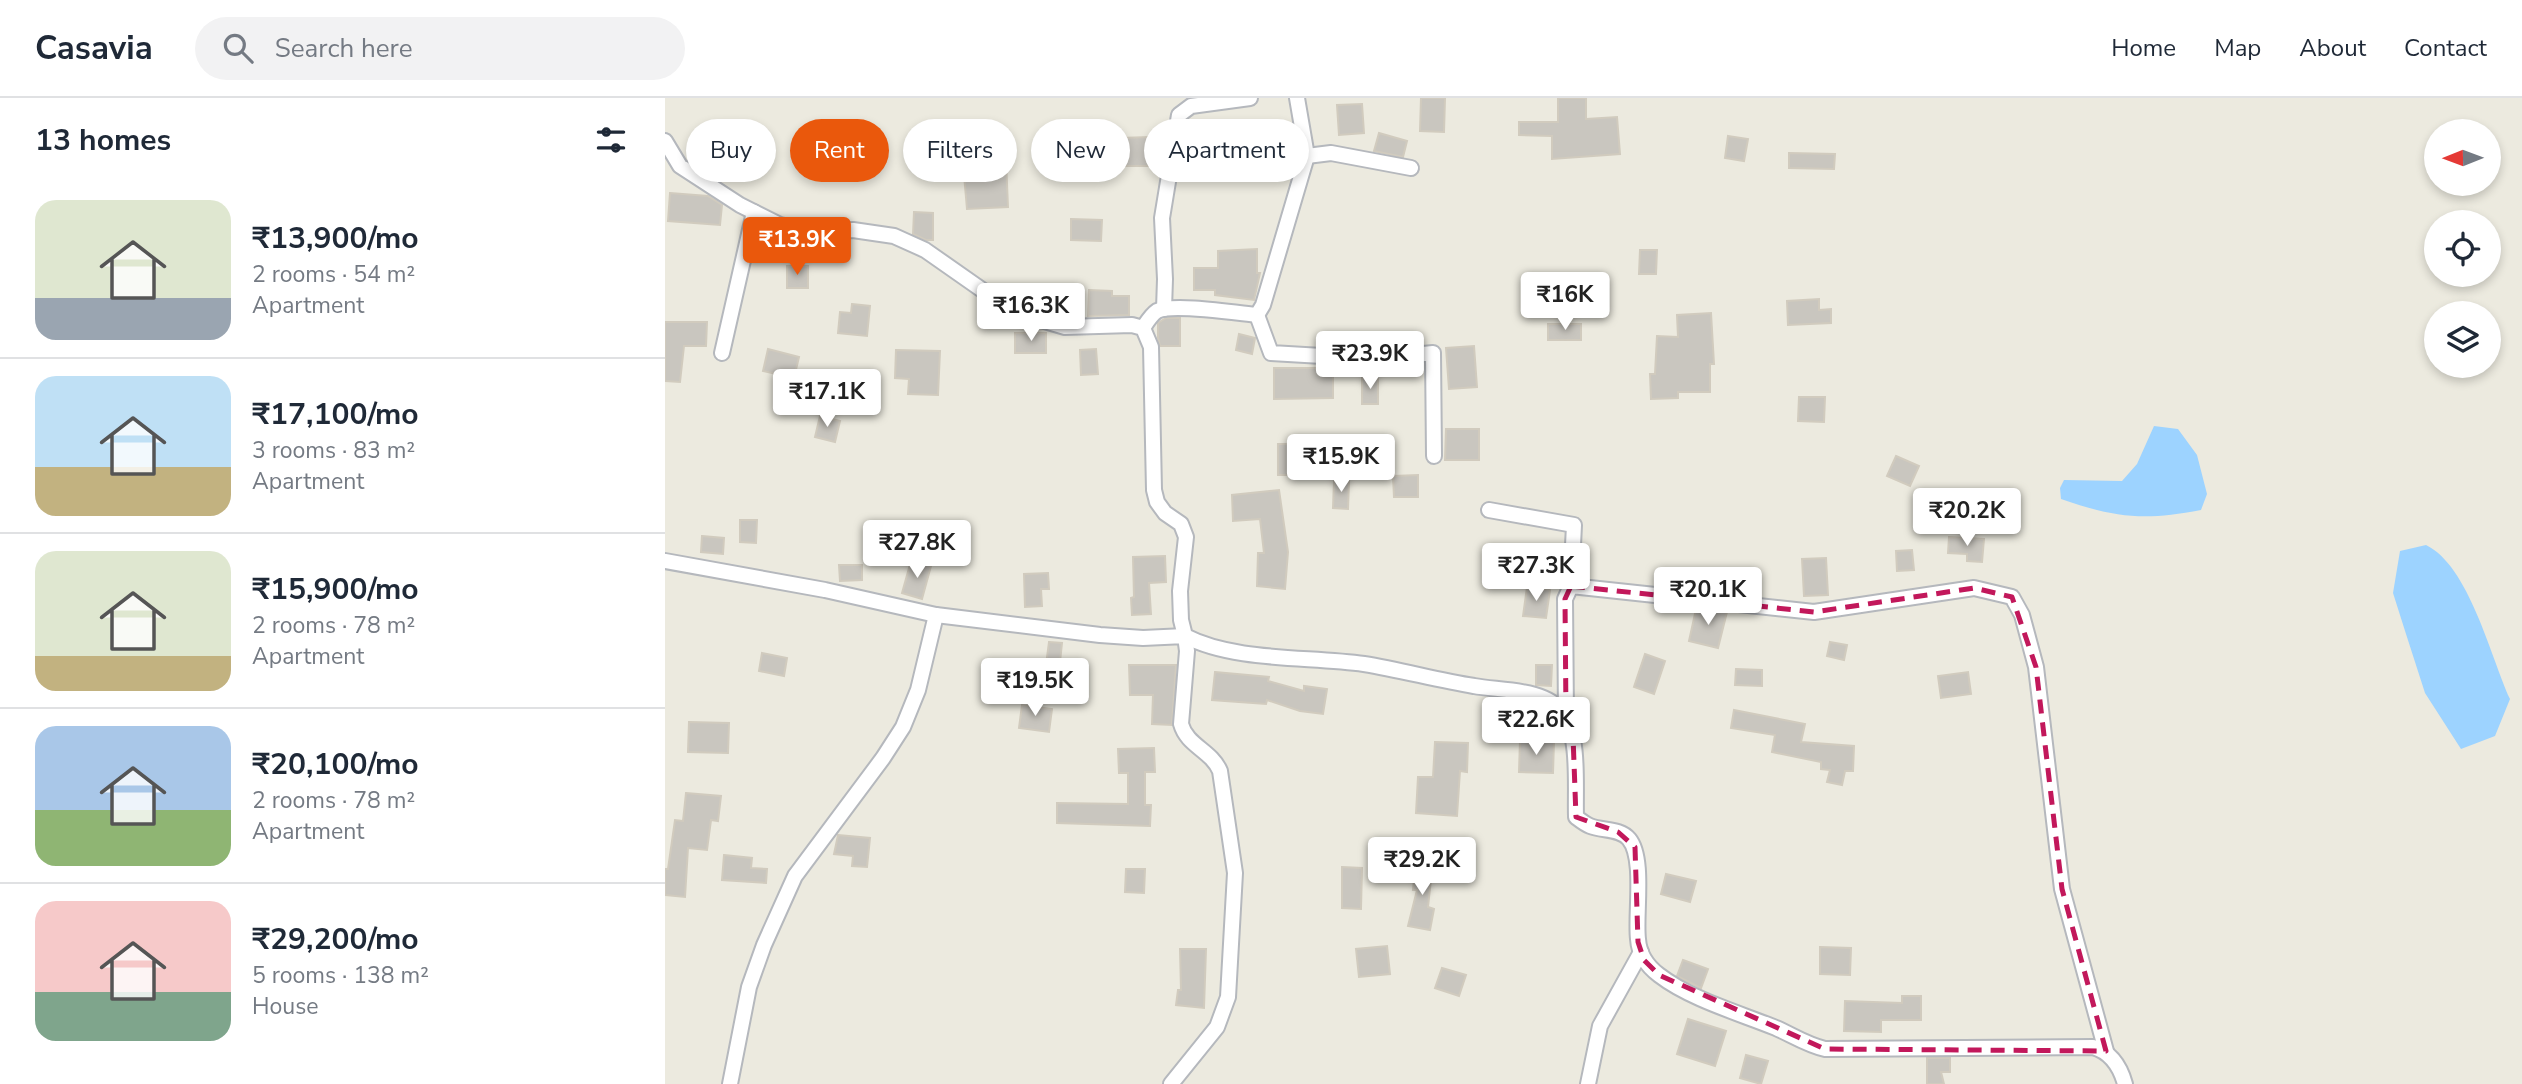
<!DOCTYPE html>
<meta charset="utf-8">
<style>
body{margin:0;font-family:"Nunito Sans",sans-serif;background:#f2f2f3;color:#1f2937;height:100vh;display:flex;flex-direction:column;font-size:26px;white-space:nowrap}
*{box-sizing:border-box;margin:0}
p{font-size:23px;color:#747a83}
.icon{flex:none;width:38px;height:38px;fill:none;stroke:currentColor;stroke-width:2;stroke-linecap:round;stroke-linejoin:round}
.map{position:relative;flex:1;overflow:hidden}
.panel{display:flex;flex-direction:column;background:#fff;width:665px}
.panel>*{flex:none}
.top-card{position:absolute;left:21px;top:21px;width:665px;height:63px;display:flex;gap:14px}
.needle{width:46px;rotate:269deg}
.controls{position:absolute;left:1759px;top:21px;display:grid;gap:14px}
.controls a{display:grid;place-items:center;width:77px;height:77px;border-radius:50%;background:#fff;box-shadow:0 4px 10px #0003;font-size:35px}
.price{position:absolute;translate:-50% -60px;padding:0 16px;border-radius:7px;background:#fff;color:#222;font-size:23px;line-height:46px;filter:drop-shadow(0 2px 4px #0008)}
.price::after{content:'';position:absolute;left:50%;top:42px;width:21px;height:16px;margin-left:-10px;background:inherit;clip-path:polygon(0 0,100% 0,50% 100%)}
.price.current{background:#ea580c;color:#fff}
ul{padding:0;list-style:none}
li{display:flex;align-items:center;gap:21px;height:175px;padding:0 35px}
li+li{border-top:2px solid #e0e1e3}
li span{display:grid;place-items:center;flex:none;width:196px;height:140px;border-radius:21px;color:#555}
li>.icon{margin-inline-start:auto}
span .icon{width:84px;height:84px;fill:#fffc;stroke-width:1}
li b{font-size:30px}
h2{display:flex;justify-content:space-between;align-items:center;height:84px;padding:0 35px;font-size:30px}
.chip{padding:0 24px;border-radius:32px;background:#fff;box-shadow:0 4px 10px #0003;font-size:24px;line-height:63px}
.chip.current{background:#ea580c;color:#fff}
header{display:flex;align-items:center;gap:42px;box-sizing:border-box;height:98px;padding:0 35px;background:#fff;border-bottom:2px solid #e0e1e3}
header strong{font-size:33px}
nav{display:flex;gap:38px;margin-inline-start:auto;font-size:24px}
.search{width:490px;height:63px;background:#f2f2f3;display:flex;align-items:center;gap:18px;box-sizing:border-box;padding:0 24px;border-radius:38px;color:#747a83;font-size:26px}
main{display:flex;flex:1;min-height:0}
.map>svg:first-child{display:block}
.water{fill:#9dd3ff}
.building{fill:#c9c6bf;stroke:#d1cbbe;stroke-width:2}
.lines{fill:none;stroke-linecap:round;stroke-linejoin:round}
.minor-casing{stroke:#b5b8bd;stroke-width:18}
.minor{stroke:#fff;stroke-width:14}
.marked{fill:none;stroke:#c2185b;stroke-width:5;stroke-dasharray:14 9;stroke-linejoin:round}
</style>
<header>
<strong>Casavia</strong>
<div class="search"><svg class="icon" aria-label="search" viewBox="0 0 24 24"><circle cx="10" cy="10" r="6"/><path d="M15 15l6 6"/></svg>Search here</div>
<nav><a>Home</a><a>Map</a><a>About</a><a>Contact</a></nav>
</header>
<main>
<section class="panel">
<h2>13 homes<svg class="icon" aria-label="filters" viewBox="0 0 24 24"><path d="M4 7h16M4 17h16"/><circle cx="9" cy="7" r="2"/><circle cx="15" cy="17" r="2"/></svg></h2>
<ul>
<li><span style="background:linear-gradient(#dfe7d0 70%,#9aa5b1 0)"><svg class="icon" aria-label="home" viewBox="0 0 24 24"><path d="M3 11l9-7 9 7M6 9v11h12V9"/></svg></span><div><b>₹13,900/mo</b><p>2 rooms · 54 m²</p><p>Apartment</p></div></li>
<li><span style="background:linear-gradient(#bfe0f5 65%,#c2b280 0)"><svg class="icon" aria-label="home" viewBox="0 0 24 24"><path d="M3 11l9-7 9 7M6 9v11h12V9"/></svg></span><div><b>₹17,100/mo</b><p>3 rooms · 83 m²</p><p>Apartment</p></div></li>
<li><span style="background:linear-gradient(#dfe7d0 75%,#c2b280 0)"><svg class="icon" aria-label="home" viewBox="0 0 24 24"><path d="M3 11l9-7 9 7M6 9v11h12V9"/></svg></span><div><b>₹15,900/mo</b><p>2 rooms · 78 m²</p><p>Apartment</p></div></li>
<li><span style="background:linear-gradient(#a9c7e8 60%,#8fb573 0)"><svg class="icon" aria-label="home" viewBox="0 0 24 24"><path d="M3 11l9-7 9 7M6 9v11h12V9"/></svg></span><div><b>₹20,100/mo</b><p>2 rooms · 78 m²</p><p>Apartment</p></div></li>
<li><span style="background:linear-gradient(#f6c9c9 65%,#7fa58c 0)"><svg class="icon" aria-label="home" viewBox="0 0 24 24"><path d="M3 11l9-7 9 7M6 9v11h12V9"/></svg></span><div><b>₹29,200/mo</b><p>5 rooms · 138 m²</p><p>House</p></div></li>
</ul>
</section>
<div class="map">
<svg width="1857" height="986" viewBox="0 0 1857 986">
<rect width="100%" height="100%" fill="#eceadf"/>
<g class="water">
<path d="M1489,328L1513,331L1532,357L1542,396L1536,412C1479,423 1451,420 1396,401L1395,390L1399,382L1457,383L1472,366Z"/>
<path d="M1761,447C1804,468 1825,557 1845,601L1830,638L1796,651L1760,595L1741,536L1728,495L1735,453Z"/>
</g>
<g class="building">
<path d="M756,0H780L779,34L755,33Z"/>
<path d="M893,0H921V21L952,19L955,56L887,61V38L854,37V24H893Z"/>
<path d="M697,6L699,35L674,37L672,7Z"/>
<path d="M714,35L742,43L738,59L709,53Z"/>
<path d="M1063,38L1083,41L1079,63L1060,60Z"/>
<path d="M485,39V68H454V40Z"/>
<path d="M1124,55L1170,56L1169,71L1124,70Z"/>
<path d="M341,62L343,109L302,111L298,65Z"/>
<path d="M5,95L43,98L57,107L55,127L3,123Z"/>
<path d="M249,114L268,115V142H261L248,136Z"/>
<path d="M406,121L437,122L436,143L406,142Z"/>
<path d="M592,151V175H595L589,202L550,197V192H529V170H553V153Z"/>
<path d="M975,152H992L991,176H974Z"/>
<rect x="122" y="168" width="21" height="22"/>
<path d="M424,192L447,193V198H464V217L423,218Z"/>
<path d="M1154,201V212L1166,211V225L1123,227L1122,203Z"/>
<path d="M187,206L205,208L202,238L173,235L175,214L186,215Z"/>
<path d="M1046,215L1049,266H1045V294H1013V300L986,301L985,276H990L992,238L1013,239L1012,217Z"/>
<path d="M501,220H515V248H495L493,240V225Z"/>
<path d="M0,224H42L41,248H19L15,284L0,283Z"/>
<rect x="883" y="226" width="33" height="16"/>
<rect x="350" y="235" width="31" height="20"/>
<path d="M574,236L590,240L587,256L571,252Z"/>
<path d="M809,248L812,289L784,291L781,250Z"/>
<path d="M103,251L134,259L129,280L98,273Z"/>
<path d="M431,251L433,276L416,277L415,252Z"/>
<path d="M231,252L275,253L273,297L243,296L244,281L230,280Z"/>
<path d="M609,270H668V300L609,301Z"/>
<path d="M697,280L713,281V306H697Z"/>
<path d="M1134,299H1160L1159,324L1133,323Z"/>
<path d="M155,318L175,323L170,344L150,339Z"/>
<path d="M781,331H814V362H780Z"/>
<path d="M675,343L676,377H613V346H653V344Z"/>
<path d="M1231,358L1254,368L1245,388L1222,378Z"/>
<path d="M753,377V399H729L728,378Z"/>
<path d="M669,382L684,383L683,411L668,410Z"/>
<path d="M614,392L623,454L620,491L592,488L593,455H599L595,421L568,423L567,397Z"/>
<path d="M75,422H92L91,445L75,444Z"/>
<path d="M37,438L59,440L58,456L36,454Z"/>
<path d="M1284,439L1319,441L1317,464L1302,463V456L1283,455Z"/>
<path d="M1247,452L1249,472L1232,473L1231,453Z"/>
<path d="M500,458L501,484L484,485L486,516L467,517L466,500L469,499L468,459Z"/>
<path d="M1161,460L1163,497L1139,498L1137,461Z"/>
<path d="M246,463L266,468L257,501L237,495Z"/>
<path d="M174,467H197V482L175,483Z"/>
<path d="M383,475L384,491H376L377,508L360,509L359,476Z"/>
<path d="M862,489L885,492L881,520L858,518Z"/>
<path d="M1031,511L1062,514L1053,550L1024,543Z"/>
<path d="M384,544L397,545L393,583L379,582Z"/>
<path d="M1165,544L1182,547L1179,562L1162,558Z"/>
<path d="M97,555L122,560L119,578L94,573Z"/>
<path d="M980,556L1000,563L989,596L969,589Z"/>
<path d="M464,567H511L507,627L487,626L488,597H465Z"/>
<path d="M871,567H887L886,588L871,587Z"/>
<path d="M1071,571L1097,572V588L1070,587Z"/>
<path d="M550,574L604,579L603,583L639,593V588L662,591L658,616L635,613L602,602L601,606L547,602Z"/>
<path d="M1303,574L1306,596L1276,600L1273,578Z"/>
<path d="M357,607L387,611L384,634L354,630Z"/>
<path d="M1069,612L1140,626L1136,644L1189,648L1188,673H1180L1177,687L1162,684L1165,672L1156,671V664L1107,654L1110,637L1066,630Z"/>
<path d="M24,624L64,625L63,655L23,654Z"/>
<path d="M855,642L889,643L888,675L854,674Z"/>
<path d="M770,644L803,645L802,674L795,673L792,718L751,715L753,679H768Z"/>
<path d="M489,650L490,674H480V707H486L485,728L392,725V705L463,706V675H454L453,651Z"/>
<path d="M21,695L56,698L53,723L46,722L42,752L23,750L20,799L0,797V771H3L10,722L18,723Z"/>
<path d="M173,737L205,740L202,769L187,768L188,758L169,756Z"/>
<path d="M59,757L87,760L86,770L102,771L101,785L57,782Z"/>
<path d="M759,761L768,763L763,809L769,811L765,832L743,828L752,792H748L750,770H756Z"/>
<path d="M677,769L697,770L696,811L677,810Z"/>
<path d="M461,771H480L479,795L460,794Z"/>
<path d="M1001,776L1031,783L1025,804L996,796Z"/>
<path d="M722,848L725,876L694,879L691,851Z"/>
<path d="M1155,849L1186,850L1185,877L1155,876Z"/>
<path d="M515,851H541L539,910L511,907L513,892H516Z"/>
<path d="M1018,862L1043,871L1036,890L1012,878Z"/>
<path d="M777,870L801,877L794,898L770,890Z"/>
<path d="M1237,898H1256V922H1216V934L1179,933L1180,903L1237,905Z"/>
<path d="M1023,921L1061,933L1050,968L1012,956Z"/>
<path d="M1081,957L1103,963L1096,986L1075,980Z"/>
<path d="M1262,960H1285V974H1276L1279,986H1262Z"/>
</g>
<g class="lines">
<g class="minor-casing">
<g id="minor">
<path d="M0,43L15,68L75,107L115,127L148,134L188,132L229,138L260,152L330,201L373,221L400,229L467,227L478,230L486,249L489,392L492,404L500,415L516,426L521,439L515,493L516,522L520,538C570,564 644,558 699,566C736,572 772,582 809,588C836,593 881,590 898,615C915,638 910,691 911,719C915,722 920,726 925,728C937,733 955,730 964,741C980,760 970,817 973,841C974,856 982,868 994,877C1025,901 1074,915 1111,930C1127,937 1142,947 1160,951L1428,949C1446,954 1455,968 1460,986"/>
<path d="M642,58L666,55L746,70"/>
<path d="M499,211L500,181L497,120L514,17L526,8L585,0"/>
<path d="M592,217L606,255L708,261L768,255L769,358"/>
<path d="M478,230C482,224 486,217 492,213C507,205 572,215 592,217L598,207L642,58L632,0"/>
<path d="M57,255L89,114"/>
<path d="M824,412L909,427L906,488"/>
<path d="M0,463L160,492L271,517L435,537L478,540L520,538L522,553L516,626C522,648 546,652 555,673L570,775L563,899L552,929L506,986"/>
<path d="M901,618L900,501L906,488L1149,514L1309,490L1347,499L1357,517L1371,569L1397,791L1441,953"/>
<path d="M65,986L84,889L99,847L130,778L218,660L238,629L253,592L271,517"/>
<path d="M923,986L935,928L976,854"/>
</g>
</g>
<use href="#minor" class="minor"/>
</g>
<path class="marked" d="M906,488L1149,514L1309,490L1347,499L1371,569L1397,791L1441,953L1160,951L994,877L979,862L973,844L970,749L953,734L911,719L908,638L901,618L900,501Z"/>
</svg>
<div class="controls">
<a><svg class="needle" viewBox="-14 -14 28 28"><path d="M0-13l5 13h-10z" fill="#e53935"/><path d="M0 13l5-13h-10z" fill="#747a83"/></svg></a>
<a><svg class="icon" aria-label="locate" viewBox="0 0 24 24"><circle cx="12" cy="12" r="6"/><path d="M12 2v4M12 18v4M2 12h4M18 12h4"/></svg></a>
<a><svg class="icon" aria-label="layers" viewBox="0 0 24 24"><path d="M12 4l9 5-9 5-9-5zM3 14l9 5 9-5"/></svg></a>
</div>
<b class="price current" style="left:132px;top:179px">₹13.9K</b>
<b class="price" style="left:900px;top:234px">₹16K</b>
<b class="price" style="left:366px;top:245px">₹16.3K</b>
<b class="price" style="left:705px;top:293px">₹23.9K</b>
<b class="price" style="left:162px;top:331px">₹17.1K</b>
<b class="price" style="left:676px;top:396px">₹15.9K</b>
<b class="price" style="left:1302px;top:450px">₹20.2K</b>
<b class="price" style="left:252px;top:482px">₹27.8K</b>
<b class="price" style="left:871px;top:505px">₹27.3K</b>
<b class="price" style="left:1043px;top:529px">₹20.1K</b>
<b class="price" style="left:370px;top:620px">₹19.5K</b>
<b class="price" style="left:871px;top:659px">₹22.6K</b>
<b class="price" style="left:757px;top:799px">₹29.2K</b>
<div class="top-card">
<a class="chip">Buy</a>
<a class="chip current">Rent</a>
<a class="chip">Filters</a>
<a class="chip">New</a>
<a class="chip">Apartment</a>
</div>
</div>
</main>
